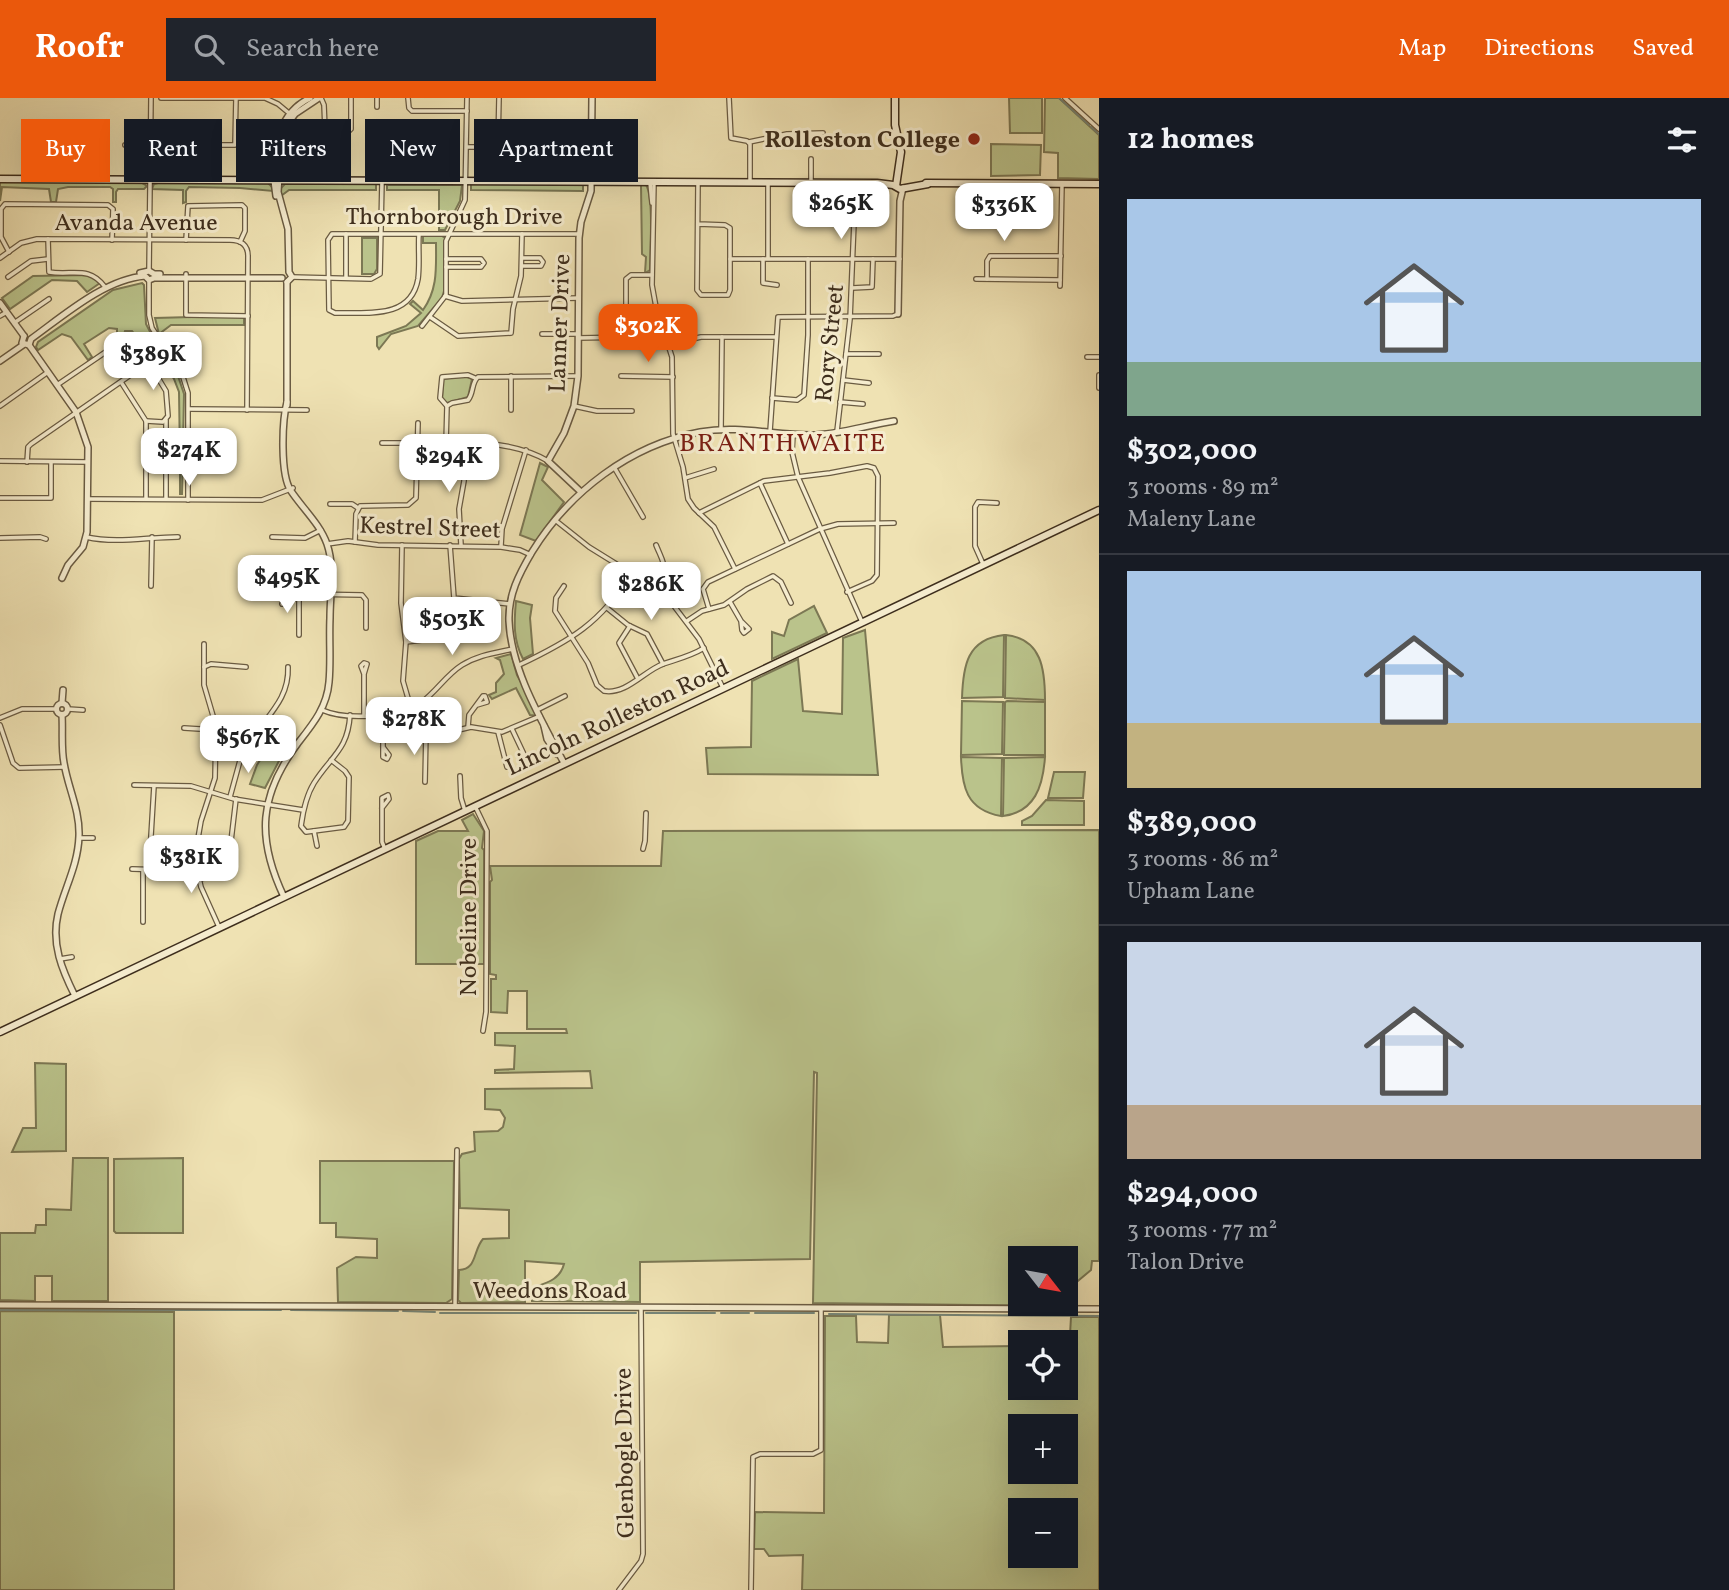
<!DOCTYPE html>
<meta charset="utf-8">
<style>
body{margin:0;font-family:Vollkorn,serif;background:#20242c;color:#f1f3f6;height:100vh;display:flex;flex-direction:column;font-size:26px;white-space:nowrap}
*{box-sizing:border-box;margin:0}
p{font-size:23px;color:#9ea1a6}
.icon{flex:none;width:38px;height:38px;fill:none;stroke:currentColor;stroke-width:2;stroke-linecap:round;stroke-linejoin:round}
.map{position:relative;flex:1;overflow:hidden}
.panel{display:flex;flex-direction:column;background:#171b24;width:630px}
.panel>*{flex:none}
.guide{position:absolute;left:21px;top:21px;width:665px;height:63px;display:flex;gap:14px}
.needle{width:46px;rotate:121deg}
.buttons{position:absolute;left:1008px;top:1148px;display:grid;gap:14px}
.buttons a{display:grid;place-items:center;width:70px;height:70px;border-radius:0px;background:#171b24;box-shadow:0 7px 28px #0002;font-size:35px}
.price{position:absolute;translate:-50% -60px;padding:0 16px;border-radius:14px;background:#fff;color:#222;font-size:23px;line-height:46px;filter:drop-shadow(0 2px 4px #0008)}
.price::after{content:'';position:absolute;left:50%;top:42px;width:21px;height:16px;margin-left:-10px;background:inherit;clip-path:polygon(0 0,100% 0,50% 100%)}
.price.on{background:#ea580c;color:#fff}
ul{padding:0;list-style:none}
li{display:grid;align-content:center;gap:14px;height:371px;padding:0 28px}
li+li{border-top:2px solid #363941}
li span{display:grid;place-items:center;height:217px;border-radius:0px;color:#555}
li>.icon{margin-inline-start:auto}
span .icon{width:126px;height:126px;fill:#fffc;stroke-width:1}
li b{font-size:30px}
h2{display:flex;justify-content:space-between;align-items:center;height:84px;padding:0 28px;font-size:30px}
.chip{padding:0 24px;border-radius:0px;background:#171b24;box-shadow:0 7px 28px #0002;font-size:24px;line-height:63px}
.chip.on{background:#ea580c;color:#fff}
header{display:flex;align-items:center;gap:42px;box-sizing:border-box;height:98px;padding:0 35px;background:#ea580c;color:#fff}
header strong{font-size:33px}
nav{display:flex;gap:38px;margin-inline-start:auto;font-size:24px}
.search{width:490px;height:63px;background:#20242c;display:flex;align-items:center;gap:18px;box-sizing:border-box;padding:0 24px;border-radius:0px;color:#9ea1a6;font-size:26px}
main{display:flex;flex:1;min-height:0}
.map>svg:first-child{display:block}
.green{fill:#bac38b;stroke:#7c7854;stroke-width:2;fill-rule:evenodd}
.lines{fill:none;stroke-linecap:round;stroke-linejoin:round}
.stream{stroke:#758476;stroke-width:2}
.minor-casing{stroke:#6a5b42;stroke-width:6}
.tertiary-casing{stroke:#6a5b42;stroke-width:8}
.secondary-casing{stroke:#3e2e1d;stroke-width:9}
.minor{stroke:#f5ecce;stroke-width:3.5}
.tertiary{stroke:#f5ecce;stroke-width:5}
.secondary{stroke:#f5ecce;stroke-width:6}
.poi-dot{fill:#8f2418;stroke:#f5ecce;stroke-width:2.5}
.labels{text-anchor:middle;stroke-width:6;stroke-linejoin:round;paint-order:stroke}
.poi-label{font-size:24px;font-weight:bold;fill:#3e2e1d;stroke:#f5ecce;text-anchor:end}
.street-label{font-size:24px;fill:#3e2e1d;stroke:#f5ecce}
.neighbourhood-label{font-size:26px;letter-spacing:2px;fill:#7a1f14;stroke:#f5ecce}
</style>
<header>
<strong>Roofr</strong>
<div class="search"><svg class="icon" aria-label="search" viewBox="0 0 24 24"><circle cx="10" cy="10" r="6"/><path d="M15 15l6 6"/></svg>Search here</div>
<nav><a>Map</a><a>Directions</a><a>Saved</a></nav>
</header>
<main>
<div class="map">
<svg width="1099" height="1492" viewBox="0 0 1099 1492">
<rect width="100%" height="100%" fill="#efe2b3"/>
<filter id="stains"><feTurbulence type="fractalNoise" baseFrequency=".00286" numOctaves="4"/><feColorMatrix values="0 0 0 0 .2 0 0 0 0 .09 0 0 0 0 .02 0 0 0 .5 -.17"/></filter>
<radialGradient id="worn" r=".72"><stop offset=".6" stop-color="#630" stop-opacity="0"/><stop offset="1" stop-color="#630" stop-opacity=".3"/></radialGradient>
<g class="green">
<path d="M1009,0H1042V35H1010Z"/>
<path d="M1045,0H1059L1099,37V81L1058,80V55L1044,54Z"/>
<path d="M543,33L562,34L561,79H539L533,57L538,54Z"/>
<path d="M991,46L1041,47L1040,77L991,78Z"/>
<path d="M0,84H129L142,85L147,88L144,91H118L116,94V104H113V91L110,89H68L58,91L56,104H51L49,91L2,89L0,103Z"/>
<path d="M158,85H268L273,90V93L240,90L189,89L186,93V104L183,105V92L152,91L154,86Z"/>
<path d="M285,86H376V92H289L281,98L280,91Z"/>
<path d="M471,86L583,87V93L471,92Z"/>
<path d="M387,87H462L460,103L445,132H439V92H387Z"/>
<path d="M641,87H646C654,99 650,154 650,172L645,175L646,159L642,156Z"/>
<path d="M423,138H442L445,140L444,193L442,200L418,228L391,236L379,251L377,248V239L406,228L421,215L410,206L413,203L423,212C438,191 436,170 436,145H423Z"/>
<path d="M362,140H377V171L374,176H362Z"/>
<path d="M89,177L100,185L87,194L77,183L52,182L10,211L2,200L33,178Z"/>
<path d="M142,185L144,187L146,226L159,251L151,258L132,233H125L122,245L117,244V231L109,230L84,246L92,259L88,262L71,239L62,236L38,252L36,249L38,244L113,192Z"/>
<path d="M192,219H244V227H171L159,236L155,220Z"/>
<path d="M163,260L178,278L184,296L182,396H180V367H150L151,362L180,361L179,294L174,281L161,261Z"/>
<path d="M465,278L472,281L468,299L447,305L442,302L443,281Z"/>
<path d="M540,365L548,369L542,382L564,404L536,443L520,437Z"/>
<path d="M516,503L532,507L530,520L533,556L523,561C513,542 514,524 516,503Z"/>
<path d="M814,508L827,535L772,561V534L784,538L789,522Z"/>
<path d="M865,532L878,677L708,676L706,650L751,649L752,583L798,561L803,613L842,616L843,540Z"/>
<path d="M1004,537L1003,599L962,600C963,568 967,541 1004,537Z"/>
<path d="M1006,537C1042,541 1045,572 1045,602L1005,600Z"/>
<path d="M511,556L517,577L540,618L530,617L516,590L492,601L489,597L496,594V585L504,576L500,562L496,560Z"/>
<path d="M962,603L1003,604L1002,656L961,657Z"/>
<path d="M1007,603L1045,604V657H1004L1005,604Z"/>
<path d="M268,649L281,659L265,690L250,686L257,667Z"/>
<path d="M961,659L1002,660L1001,718C966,712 962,688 961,659Z"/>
<path d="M1045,659C1043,688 1035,714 1003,718L1004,660Z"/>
<path d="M1054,674H1085L1083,700H1048Z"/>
<path d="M1046,702L1084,703V727H1022V723L1032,718Z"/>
<path d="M473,716L484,733L482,750L484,752V866H416V743L438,733H468L462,722Z"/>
<path d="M1099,732V1163H1092L1091,1172L1073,1187L1066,1188V1208L813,1205L817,975L814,974L810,1161L640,1164V1204L532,1203V1190C546,1185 560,1182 564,1166L525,1163V1204L461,1205L458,1202L459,1172C477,1172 473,1152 483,1141L509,1140V1112L460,1110L459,1061L462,1056L475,1053L474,1034L498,1033L503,1029L505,1020L500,1012L485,1011V991L592,990L590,973L495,975V972L514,971L515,948L495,947V935H567L566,931H527V893H508L507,915L491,914V881H496V877L490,876V784L492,782L490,768H661L663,733ZM1020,1160H1066V1206H1020Z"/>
<path d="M35,965L66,966V1053L12,1054L23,1030H36Z"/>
<path d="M73,1060H108V1203H52V1178H35V1203L0,1202V1135H35L36,1127H46V1111L71,1112Z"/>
<path d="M183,1060V1135H116L114,1133V1061Z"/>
<path d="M320,1063H454L452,1201L446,1205L338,1204L337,1170L356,1159L377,1160V1141L336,1139V1125H320Z"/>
<path d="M0,1213L174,1214V1492H0Z"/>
<path d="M889,1217H940L943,1249L1020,1248V1290H1066V1244H1044V1236L1070,1237L1071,1219H1099V1492H802L803,1457L769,1458L764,1451H754L755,1414L824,1415L825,1218H856L857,1244L888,1245ZM1066,1328V1374H1020V1328ZM1066,1412V1458H1020V1412Z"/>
</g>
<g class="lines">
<g class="stream">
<path d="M1059,0L1089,27"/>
<path d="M1091,29L1099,36"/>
<path d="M0,1212H281"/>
<path d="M291,1212L398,1213"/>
<path d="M403,1213L435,1214"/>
<path d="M440,1215H636"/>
<path d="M646,1215H715"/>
<path d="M721,1215H749"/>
<path d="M755,1215H814"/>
<path d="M829,1216L1099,1218"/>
</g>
<g class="minor-casing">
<g id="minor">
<path d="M161,0H265L278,6L290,16"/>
<path d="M321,0L324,7L325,31L329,36H346L351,31V0"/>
<path d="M377,0V9"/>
<path d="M408,0L409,10L412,13H467"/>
<path d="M729,0L731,40L747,43L750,46V84"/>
<path d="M1065,0L1099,31"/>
<path d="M749,44L787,36L823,35"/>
<path d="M125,47H235L236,0"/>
<path d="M467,49H493L498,46L499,0"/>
<path d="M811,61V83"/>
<path d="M654,84L652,187L656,209L672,259L673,336L683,369L688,401L694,410L714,429L735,471"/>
<path d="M650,85L652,105"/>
<path d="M853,112L849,116L854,125"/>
<path d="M854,112L858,109H878"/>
<path d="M880,112V105"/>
<path d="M698,126L725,127L730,130V192L728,197H701L697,192L698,85"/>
<path d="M1001,132L1002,86"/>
<path d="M419,136C418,151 420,166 418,181C411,222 366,214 335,215L329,212L328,142L332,136H579"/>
<path d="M48,141L49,174C72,178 89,167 105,189"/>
<path d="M186,142L188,108L242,107L245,110V133L240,144"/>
<path d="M9,154L1,139V111L5,106L108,107L113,111L112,142"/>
<path d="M0,160L21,145L37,141L230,142C241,142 248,147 248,158L247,312"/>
<path d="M522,160H540L543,164L541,168H522"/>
<path d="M768,160V85"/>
<path d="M446,161H481L484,165L481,169H446"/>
<path d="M730,161H900"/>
<path d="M763,161V185L777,187"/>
<path d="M149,173L151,0"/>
<path d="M186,176V217L248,218"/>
<path d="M8,179L31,163L48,161"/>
<path d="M292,179L371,181L380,176L382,83"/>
<path d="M346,180V136"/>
<path d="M976,181L1060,182"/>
<path d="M987,181V163L990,158H1061"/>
<path d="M149,182V217L152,230L182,276L188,295V402"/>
<path d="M1060,188L1062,86"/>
<path d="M852,190L872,189L873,161"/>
<path d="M445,198L462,203L579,200"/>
<path d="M0,218L7,214"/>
<path d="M430,219L458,238L511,235L513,211L521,178L522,136"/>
<path d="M14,225L49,201"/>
<path d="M422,228L446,197V143L465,102L467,0"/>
<path d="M542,236H578"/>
<path d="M626,239V181L631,177H652"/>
<path d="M578,240L632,239L663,231"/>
<path d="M669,246L701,239H776"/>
<path d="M846,256H879"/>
<path d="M1087,259H1099"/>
<path d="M1099,277V290"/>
<path d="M621,278L673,279"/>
<path d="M843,282L869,285"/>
<path d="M121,284L146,323V401"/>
<path d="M57,287L113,249L124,251L138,272"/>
<path d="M772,300L797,302L804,297L808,237V161"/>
<path d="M840,304L863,306"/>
<path d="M0,308L48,274"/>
<path d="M447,308L440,300L442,279L468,277L475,280"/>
<path d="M574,308L597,313H632"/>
<path d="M189,311L307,312"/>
<path d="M511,312V278"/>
<path d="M146,323L163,324L168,318L166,293L149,265"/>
<path d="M721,331L722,239"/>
<path d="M770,333L778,219L893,218L898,216"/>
<path d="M837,333L850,221L854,125L856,116L853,112"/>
<path d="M793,336L792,354L798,379L862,524"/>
<path d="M382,345C434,346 503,336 548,363"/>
<path d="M446,345L447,308L452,305L468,302C474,295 471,285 478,279L578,278"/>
<path d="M166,361V322"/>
<path d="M0,363L88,364"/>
<path d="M27,364L28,349L31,346L165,253"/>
<path d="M166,368V401"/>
<path d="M614,369L643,419"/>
<path d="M685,380L714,371"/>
<path d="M760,385L788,446"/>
<path d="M0,400H51V364"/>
<path d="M88,401L262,402L293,390"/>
<path d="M330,406H352L358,410"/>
<path d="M699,415L764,383L830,375L867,368L874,370L878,378L877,477L872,483L847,494"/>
<path d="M555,422L589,449L647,485L674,508L699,541L723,590"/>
<path d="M86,439C117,446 147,439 178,439"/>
<path d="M272,439L305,440L321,432"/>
<path d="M0,440L40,439L46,441"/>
<path d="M355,444L356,416L360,408L408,407L416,400L418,325"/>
<path d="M327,446L348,443L378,447L501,449L520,452L531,457"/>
<path d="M402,447L401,505L406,544L403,583L412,614L421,629L426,634L437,637L471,629L502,634L540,618"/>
<path d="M450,447L454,500L510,506"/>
<path d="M461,447L459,411L464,383L465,346"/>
<path d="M501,448L502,431L526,352"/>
<path d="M983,466L975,448V409L978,404L997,405"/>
<path d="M151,488L152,439"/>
<path d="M564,488L556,500L555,513L588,565L597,587L604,593C626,597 644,573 663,566C678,561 691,558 704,550"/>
<path d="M654,490C670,471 665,469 656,447"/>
<path d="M730,504L741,523L749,531L744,535L742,532L741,523"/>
<path d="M282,506L305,496L362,497L366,502V530"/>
<path d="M607,510L628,527L647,536L663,566"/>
<path d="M709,511L703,491L708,484L820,431L838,426L894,425"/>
<path d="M687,523L702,513L724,507L747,491L773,478L781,484L791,505"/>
<path d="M630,528L619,545L638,581"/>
<path d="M299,537V498"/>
<path d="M406,544L445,539"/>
<path d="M204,546V587L216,628L215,680L201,723L197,746V772L201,789L219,829"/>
<path d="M519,567C570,543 601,525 631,476"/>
<path d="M204,569L211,566L246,569"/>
<path d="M364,576L367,566L364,565L361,568L364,576V617"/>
<path d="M68,611L83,612"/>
<path d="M322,612C347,623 399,619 422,604C437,593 446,577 462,567C478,557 495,555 513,551"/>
<path d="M537,612L565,598"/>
<path d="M0,620L22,611H57"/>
<path d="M263,626C277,608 289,593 288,569"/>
<path d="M0,627L13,665L19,670L65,669"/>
<path d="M468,629L469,617L483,598H485L487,604L477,607"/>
<path d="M184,630L200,631L237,622L256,623L268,628L296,648"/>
<path d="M512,631L529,667"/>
<path d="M498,634L507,669"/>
<path d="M383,649L389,657L387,661L383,659V617"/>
<path d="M331,662L345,673L349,679L348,723L344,729L306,734L301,728C303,713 306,698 314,685C331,658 348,652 350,617"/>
<path d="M460,678L461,700L465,713"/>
<path d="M425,684L426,634"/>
<path d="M134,687L191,688L234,701L303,712"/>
<path d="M230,699L244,648"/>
<path d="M475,708L487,733L486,914L483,933"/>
<path d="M382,710L389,701L388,697L382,700V744L385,751"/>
<path d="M314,733L317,748"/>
<path d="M79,740H93"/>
<path d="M231,743L236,701"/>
<path d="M643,751L645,743L646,715"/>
<path d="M132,771L167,772L196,768"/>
<path d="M149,771L154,688"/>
<path d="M199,781L230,775V770H224L220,776"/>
<path d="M143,824V772"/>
<path d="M60,861L72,859"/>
<path d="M455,1209L457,1052"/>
<path d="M619,1492L641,1463L643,1456L641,1210"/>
<path d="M751,1492L753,1359L760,1356H813L821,1352V1211"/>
</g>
</g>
<g class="tertiary-casing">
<g id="tertiary">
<path d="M276,98C270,63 274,17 310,0"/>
<path d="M140,175L149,173L154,176H160"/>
<path d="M287,184L292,179L289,174L288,131L278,94L281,46L286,28L295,16L319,0"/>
<path d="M0,205L24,238"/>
<path d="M898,216L900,103L903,90"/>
<path d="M24,238L22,245L29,247L31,241C63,218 105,181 145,178L149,182L154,180H282"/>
<path d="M29,247L76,314L88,349L87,434L83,449L68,467L62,480"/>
<path d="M0,263L23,247"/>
<path d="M287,307V184"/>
<path d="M581,394L548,363L564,335L574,308L578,278L579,140L581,124L591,93L592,0"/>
<path d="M62,605L63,592"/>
<circle cx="62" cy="611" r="5.5"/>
<path d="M62,617C63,632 61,650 64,665C68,690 80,712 79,738C78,767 65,789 58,816C51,846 62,872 75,898"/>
<path d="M544,628L547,641L557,656"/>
<path d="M564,665C542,623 511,572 509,523C508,497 519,476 532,454C569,394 630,347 700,334C738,327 773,337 811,337C838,337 867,327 894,323"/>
<path d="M284,799C256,740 259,697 298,645C313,626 327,609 329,584C331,563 329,542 330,520C330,496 335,469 327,446C320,426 303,411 291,393C280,377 282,323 287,304"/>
<path d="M0,1207L1099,1211"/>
</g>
</g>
<g class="secondary-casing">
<g id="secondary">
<path d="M895,0V27L901,54L896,88"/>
<path d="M0,81L877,85L893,87L900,91L928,86"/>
<path d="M926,85L1099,86"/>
<path d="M0,934L1099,412"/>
</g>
</g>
<use href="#minor" class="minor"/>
<use href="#tertiary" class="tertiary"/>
<use href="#secondary" class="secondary"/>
</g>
<circle class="poi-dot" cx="974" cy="41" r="7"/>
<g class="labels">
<g class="poi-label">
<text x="960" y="49">Rolleston College</text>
</g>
<g class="street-label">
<text x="454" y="126">Thornborough Drive</text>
<text x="136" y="132">Avanda Avenue</text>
<text transform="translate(559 225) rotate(-88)" y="8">Lanner Drive</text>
<text transform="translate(829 245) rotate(-84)" y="8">Rory Street</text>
<text transform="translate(430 429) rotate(2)" y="8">Kestrel Street</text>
<text transform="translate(617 619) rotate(-25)" y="8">Lincoln Rolleston Road</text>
<text transform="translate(468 819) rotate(-90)" y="8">Nobeline Drive</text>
<text x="550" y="1200">Weedons Road</text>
<text transform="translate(624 1355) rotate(-91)" y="8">Glenbogle Drive</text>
</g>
<g class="neighbourhood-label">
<text x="783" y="353">BRANTHWAITE</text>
</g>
</g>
<rect width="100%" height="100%" filter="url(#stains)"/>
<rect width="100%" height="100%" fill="url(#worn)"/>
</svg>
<div class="buttons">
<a><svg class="needle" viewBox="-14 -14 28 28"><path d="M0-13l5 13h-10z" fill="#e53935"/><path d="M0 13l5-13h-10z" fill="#9ea1a6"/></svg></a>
<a><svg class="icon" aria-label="locate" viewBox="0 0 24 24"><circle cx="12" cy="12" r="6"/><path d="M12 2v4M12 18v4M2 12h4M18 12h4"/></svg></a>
<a>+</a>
<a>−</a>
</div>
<b class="price" style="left:841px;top:143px">$265K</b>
<b class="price" style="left:1004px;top:145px">$336K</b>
<b class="price on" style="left:648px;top:266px">$302K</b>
<b class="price" style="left:153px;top:294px">$389K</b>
<b class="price" style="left:189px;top:390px">$274K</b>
<b class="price" style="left:449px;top:396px">$294K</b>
<b class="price" style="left:287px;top:517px">$495K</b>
<b class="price" style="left:651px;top:524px">$286K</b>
<b class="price" style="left:452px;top:559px">$503K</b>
<b class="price" style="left:414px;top:659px">$278K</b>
<b class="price" style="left:248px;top:677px">$567K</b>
<b class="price" style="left:191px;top:797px">$381K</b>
<div class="guide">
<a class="chip on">Buy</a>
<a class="chip">Rent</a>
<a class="chip">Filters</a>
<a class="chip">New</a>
<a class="chip">Apartment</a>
</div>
</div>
<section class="panel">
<h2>12 homes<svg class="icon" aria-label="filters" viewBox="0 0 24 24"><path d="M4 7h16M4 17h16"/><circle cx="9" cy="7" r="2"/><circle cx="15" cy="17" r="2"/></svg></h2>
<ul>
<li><span style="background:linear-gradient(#a9c7e8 75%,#7fa58c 0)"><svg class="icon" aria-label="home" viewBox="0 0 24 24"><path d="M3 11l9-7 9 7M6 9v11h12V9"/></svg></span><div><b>$302,000</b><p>3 rooms · 89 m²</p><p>Maleny Lane</p></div></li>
<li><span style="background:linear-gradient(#a9c7e8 70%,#c2b280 0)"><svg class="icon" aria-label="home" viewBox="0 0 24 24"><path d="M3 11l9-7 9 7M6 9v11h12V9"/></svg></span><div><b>$389,000</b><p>3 rooms · 86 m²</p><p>Upham Lane</p></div></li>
<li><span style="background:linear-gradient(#c9d6e8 75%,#b9a48a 0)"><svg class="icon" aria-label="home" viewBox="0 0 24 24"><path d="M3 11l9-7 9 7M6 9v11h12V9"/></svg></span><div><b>$294,000</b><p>3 rooms · 77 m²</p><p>Talon Drive</p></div></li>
</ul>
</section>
</main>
